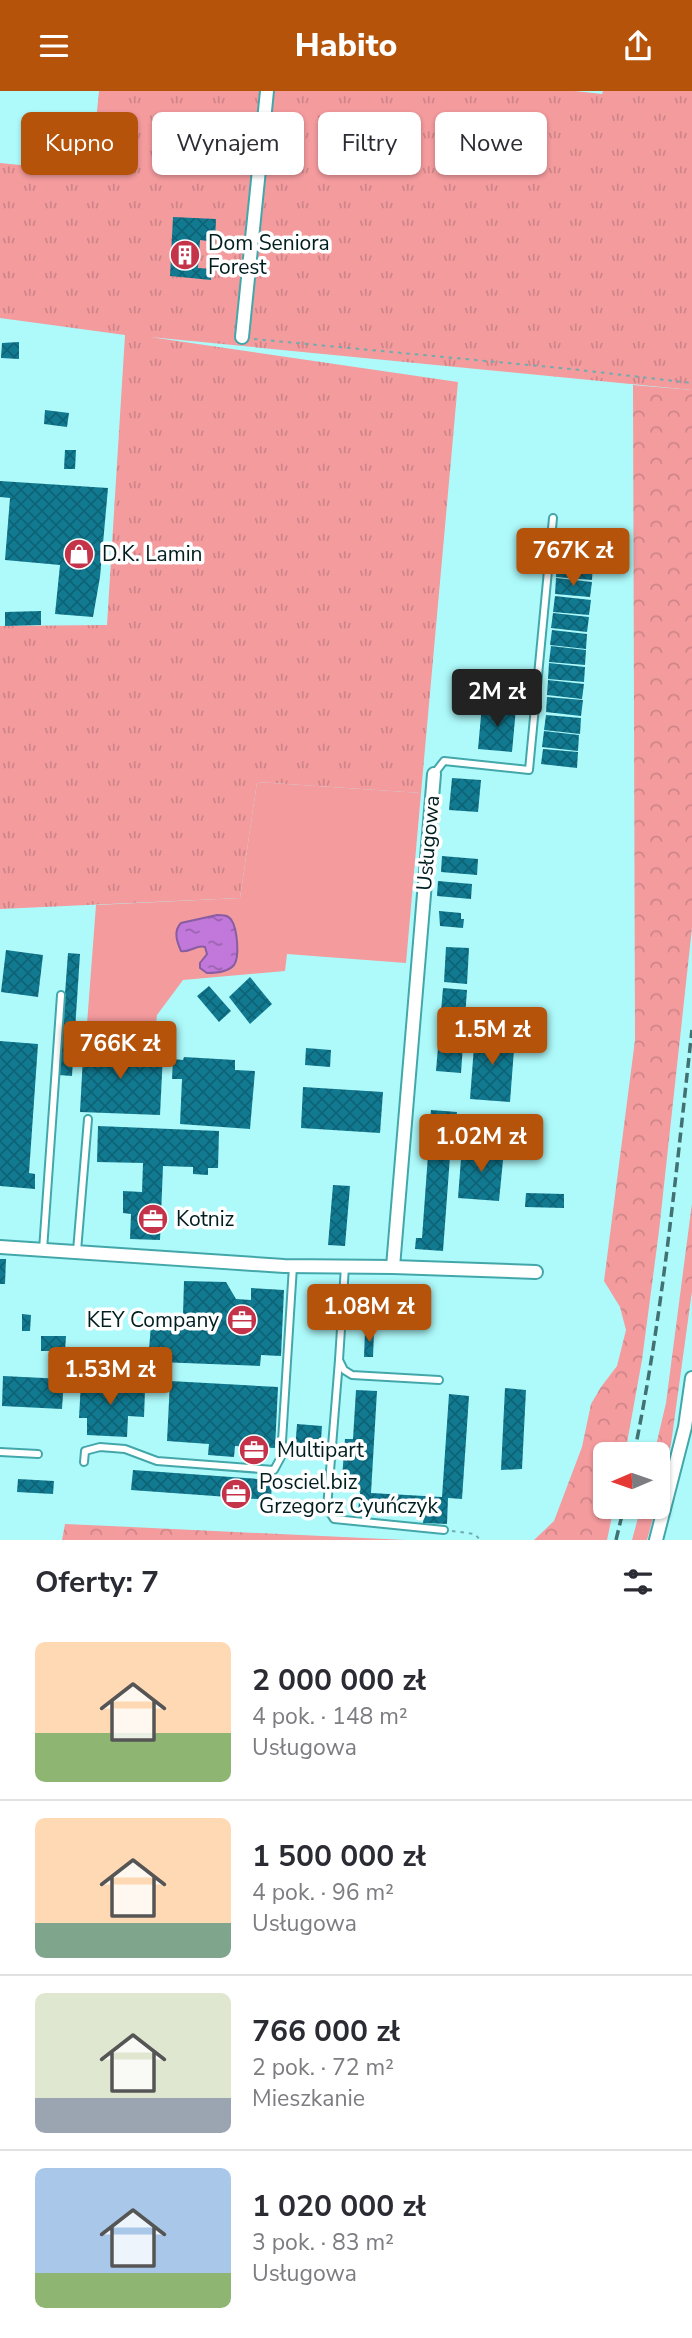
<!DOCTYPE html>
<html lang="pl">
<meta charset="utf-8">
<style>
body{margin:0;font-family:"Nunito Sans",sans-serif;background:#f7f7f7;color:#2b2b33;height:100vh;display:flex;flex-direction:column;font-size:26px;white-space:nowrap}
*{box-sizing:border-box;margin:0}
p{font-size:23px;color:#7c7c81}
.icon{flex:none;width:38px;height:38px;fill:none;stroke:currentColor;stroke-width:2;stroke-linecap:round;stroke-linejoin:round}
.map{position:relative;height:1449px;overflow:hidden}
.side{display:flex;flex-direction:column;background:#fff;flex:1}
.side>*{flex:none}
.guide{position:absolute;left:21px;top:21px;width:651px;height:63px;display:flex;gap:14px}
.needle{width:46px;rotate:268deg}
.tools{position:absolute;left:593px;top:1351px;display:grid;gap:14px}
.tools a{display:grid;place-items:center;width:77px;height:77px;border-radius:10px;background:#fff;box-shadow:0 2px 5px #0004;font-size:35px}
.price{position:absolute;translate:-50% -60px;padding:0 16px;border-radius:7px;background:#b45309;color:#fff;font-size:23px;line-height:46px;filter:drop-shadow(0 2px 4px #0008)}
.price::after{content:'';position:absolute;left:50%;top:42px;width:21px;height:16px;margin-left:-10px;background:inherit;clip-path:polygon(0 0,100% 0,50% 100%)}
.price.active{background:#222;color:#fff}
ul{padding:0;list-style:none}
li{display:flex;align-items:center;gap:21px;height:175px;padding:0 35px}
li+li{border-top:2px solid #e1e1e2}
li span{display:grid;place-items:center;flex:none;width:196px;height:140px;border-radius:10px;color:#555}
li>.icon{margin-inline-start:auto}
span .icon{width:84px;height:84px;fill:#fffc;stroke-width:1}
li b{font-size:30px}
h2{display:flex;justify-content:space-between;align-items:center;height:84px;padding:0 35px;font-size:30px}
.tag{padding:0 24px;border-radius:10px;background:#fff;box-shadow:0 2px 5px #0004;font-size:24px;line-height:63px}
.tag.active{background:#b45309;color:#fff}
header{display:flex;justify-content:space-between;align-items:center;height:91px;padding:0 35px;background:#b45309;color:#fff;font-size:32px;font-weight:800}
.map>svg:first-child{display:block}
.grass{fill:url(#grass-tufts)}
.forest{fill:url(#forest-crowns)}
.garden{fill:#f49b9e}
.water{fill:url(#water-ripples);stroke:#885da2;stroke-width:2}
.building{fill:url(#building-cross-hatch)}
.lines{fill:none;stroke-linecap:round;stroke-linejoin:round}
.service-casing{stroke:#43a7aa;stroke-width:10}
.minor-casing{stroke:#43a7aa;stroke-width:16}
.path{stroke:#70acad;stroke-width:2;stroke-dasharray:3.5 5;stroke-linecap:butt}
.service{stroke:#fff;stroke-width:6}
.minor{stroke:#fff;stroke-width:12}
.rail{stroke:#417172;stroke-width:3.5;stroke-dasharray:10 5;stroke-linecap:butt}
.labels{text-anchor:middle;stroke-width:7;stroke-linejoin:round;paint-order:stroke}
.poi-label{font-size:21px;fill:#001e1f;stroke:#fff;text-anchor:start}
.street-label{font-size:21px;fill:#001e1f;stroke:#fff}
</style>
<header><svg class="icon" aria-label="menu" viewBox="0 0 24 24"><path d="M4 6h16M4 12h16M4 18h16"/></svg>Habito<svg class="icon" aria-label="share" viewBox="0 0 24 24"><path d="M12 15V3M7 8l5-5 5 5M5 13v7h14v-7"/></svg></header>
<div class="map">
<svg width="692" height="1449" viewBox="0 0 692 1449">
<defs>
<pattern id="grass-tufts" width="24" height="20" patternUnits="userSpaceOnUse" patternTransform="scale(1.75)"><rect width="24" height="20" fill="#f49b9e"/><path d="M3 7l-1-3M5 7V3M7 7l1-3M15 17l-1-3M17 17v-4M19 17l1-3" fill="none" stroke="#cf8588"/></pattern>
<pattern id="forest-crowns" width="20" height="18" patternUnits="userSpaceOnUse" patternTransform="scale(1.75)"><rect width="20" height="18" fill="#f49b9e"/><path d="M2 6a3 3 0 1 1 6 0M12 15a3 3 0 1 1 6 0" fill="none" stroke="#cf8588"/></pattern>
<pattern id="water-ripples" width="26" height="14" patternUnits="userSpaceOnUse" patternTransform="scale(1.75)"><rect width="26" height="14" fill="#c278da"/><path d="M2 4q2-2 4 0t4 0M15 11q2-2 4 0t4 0" fill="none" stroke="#9b62b0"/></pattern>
<pattern id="building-cross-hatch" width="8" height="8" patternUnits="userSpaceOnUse" patternTransform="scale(1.75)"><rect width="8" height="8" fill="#117a91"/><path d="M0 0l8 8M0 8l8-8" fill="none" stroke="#0e6376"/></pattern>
</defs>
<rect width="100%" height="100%" fill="#aefafb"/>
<path class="grass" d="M99,0H575L602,3L603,0H692V299L150,246L458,291L421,702L257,691L240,807L0,818V535L107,534L125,244L0,227V72L91,81Z"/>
<g class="forest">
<path d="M633,294L692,299V837L659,1140L642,1269L625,1363H606V1416H614L607,1449H534L554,1430L582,1356L591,1313L601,1296L617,1275L626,1239L620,1216L604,1190L635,949Z"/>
<path d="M692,1112V1200L671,1353L658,1407V1363H654L666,1312Z"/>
<path d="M641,1416H656L647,1449H632Z"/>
<path d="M65,1433L110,1435L406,1449H62Z"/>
</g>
<path class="garden" d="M257,691L421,702L406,872L287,863L285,880L183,889L157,924L155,940L87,933L96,814L240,807Z"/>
<path class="water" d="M217,824C223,824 229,824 232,830C237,838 240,866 234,874C228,881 216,882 207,882L200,877V872L207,863L205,856C197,853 190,862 181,860C177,851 173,840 181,832Z"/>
<g class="building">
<path d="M173,126L216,128L215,151L200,149L198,177L212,178L211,189L170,185Z"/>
<path d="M19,251V268L1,267L2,252Z"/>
<path d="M45,319L69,322L67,336L44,333Z"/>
<path d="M65,359H76L75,378H64Z"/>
<path d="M0,390L108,397L100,486L93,526L55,523L60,474L5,469L10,407L0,406Z"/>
<path d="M560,437L595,441L594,456L558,452Z"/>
<path d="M558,454L594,457L593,473L557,469Z"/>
<path d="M557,470L593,474L592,489L556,486Z"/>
<path d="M556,487L592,491L590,506L555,503Z"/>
<path d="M555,505L591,509L589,524L553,521Z"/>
<path d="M41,520V534L5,535V521Z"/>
<path d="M553,522L589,526L587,541L551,537Z"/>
<path d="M552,539L587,543L586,558L550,554Z"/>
<path d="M551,555L586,559L585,574L549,571Z"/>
<path d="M549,572L585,576L584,591L548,588Z"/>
<path d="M548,589L584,593L582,608L547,604Z"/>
<path d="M547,606L583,609L581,625L546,621Z"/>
<path d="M482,614L516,617L512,661L478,658Z"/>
<path d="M546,624L581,627L580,643L544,639Z"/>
<path d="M544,640L579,644L578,660L542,656Z"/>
<path d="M543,658L578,661L577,677L541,673Z"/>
<path d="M452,687L481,689L478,721L449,719Z"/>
<path d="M442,765L478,768L477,784L441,781Z"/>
<path d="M438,790L472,793L471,808L437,805Z"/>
<path d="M439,820L461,822V828H464L463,837L440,835Z"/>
<path d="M446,856L469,857L467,893L444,891Z"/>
<path d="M6,859L43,864L38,906L1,901Z"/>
<path d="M68,862L80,863L72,985L59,984Z"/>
<path d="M250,886L272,913L250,933L229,906Z"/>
<path d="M209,895L231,920L219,931L197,905Z"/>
<path d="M443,897L467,899L461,982L436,980Z"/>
<path d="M475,942L515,945L510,1011L470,1008Z"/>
<path d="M84,947H104L103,960L163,963L160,1024L80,1021Z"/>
<path d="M0,950L38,953L29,1082L35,1083V1098L0,1095Z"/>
<path d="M306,957L331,959L330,976L305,974Z"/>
<path d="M184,966L235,969V979L255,980L250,1038L180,1033L182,988H172L173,968L183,969Z"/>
<path d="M303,996L383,1001L380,1042L301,1037Z"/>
<path d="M431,1019L457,1021L456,1030L430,1028Z"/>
<path d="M98,1035L219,1040L218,1077H208V1084L193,1083V1076L163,1075L160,1149L130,1148L131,1123L123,1122V1100L142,1101L143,1072L97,1071Z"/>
<path d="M429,1050L451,1052L443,1160L415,1158L416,1147H422Z"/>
<path d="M462,1055L504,1059L499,1110L458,1107Z"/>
<path d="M333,1094L350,1095L345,1155L328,1154Z"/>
<path d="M526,1102L564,1103V1117L525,1116Z"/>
<path d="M0,1168H6L5,1193H0Z"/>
<path d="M184,1190L226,1191L236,1208L251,1209V1197L284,1199L281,1265L261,1264L260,1275L158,1271V1260L149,1259L151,1233L202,1237V1225L183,1224Z"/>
<path d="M22,1223L31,1224L30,1240H22Z"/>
<path d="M365,1240L374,1241L373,1266H364Z"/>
<path d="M41,1245H66L65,1260H41Z"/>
<path d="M3,1285L64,1288L62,1318L2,1315Z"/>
<path d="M170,1290L278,1296L275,1357L235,1355L234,1366L208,1364L209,1353L167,1350Z"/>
<path d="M81,1291L140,1294L145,1299L144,1326L128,1325L127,1346L87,1344V1327H79Z"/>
<path d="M505,1297L526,1299L522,1378L501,1379Z"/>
<path d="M356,1299L377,1300L371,1402L442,1406L449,1303L469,1305L462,1408L448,1407L447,1433L423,1432L424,1425L358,1421L360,1401L341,1400L345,1348H353Z"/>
<path d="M297,1333L322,1335L320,1362L295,1360Z"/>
<path d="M133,1379L272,1389L271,1409L131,1399Z"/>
<path d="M18,1388L54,1390L53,1403L17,1401Z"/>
</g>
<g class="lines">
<g class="service-casing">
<g id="service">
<path d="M434,683L444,670L529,679L553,427"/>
<path d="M43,1159L61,904"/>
<path d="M77,1160L88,1028"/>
<path d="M345,1175L339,1269L344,1279L352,1284L439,1289"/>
<path d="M339,1269L327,1417L334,1428L444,1439"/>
<path d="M0,1361L38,1363"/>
<path d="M84,1371L85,1360L100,1356L125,1358L157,1370L274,1379L281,1366L293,1175"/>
</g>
</g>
<g class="minor-casing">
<g id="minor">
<path d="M242,246L267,0"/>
<path d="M0,1156L284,1175L393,1176L536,1181"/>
<path d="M393,1176L434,683"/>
<path d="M656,1449L685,1336L692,1287"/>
</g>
</g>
<g class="path">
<path d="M254,248L571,278L692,292"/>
<path d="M452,1440L475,1443L480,1449"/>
</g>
<use href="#service" class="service"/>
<use href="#minor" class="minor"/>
<g class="rail">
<path d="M634,1363C663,1223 676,1081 692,939"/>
<path d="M616,1449L624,1416"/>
</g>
</g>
<defs>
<g id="building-disc" transform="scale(1.575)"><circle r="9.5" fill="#c43349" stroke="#fff"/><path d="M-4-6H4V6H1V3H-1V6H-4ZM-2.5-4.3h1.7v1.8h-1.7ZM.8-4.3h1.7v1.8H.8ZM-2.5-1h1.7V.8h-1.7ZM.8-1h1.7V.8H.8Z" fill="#fff"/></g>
<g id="shop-disc" transform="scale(1.575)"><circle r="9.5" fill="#c43349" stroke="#fff"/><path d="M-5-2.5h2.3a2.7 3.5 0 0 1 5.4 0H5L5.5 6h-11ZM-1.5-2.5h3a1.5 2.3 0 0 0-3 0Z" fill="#fff"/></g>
<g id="office-disc" transform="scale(1.575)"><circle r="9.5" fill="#c43349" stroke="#fff"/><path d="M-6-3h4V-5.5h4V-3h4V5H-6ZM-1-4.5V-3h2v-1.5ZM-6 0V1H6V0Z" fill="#fff"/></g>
</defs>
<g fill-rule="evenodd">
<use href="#building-disc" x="185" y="164"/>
<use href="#shop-disc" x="79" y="463"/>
<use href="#office-disc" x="153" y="1128"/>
<use href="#office-disc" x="242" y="1229"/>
<use href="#office-disc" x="254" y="1359"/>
<use href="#office-disc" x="236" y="1403"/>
</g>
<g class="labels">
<g class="poi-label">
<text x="208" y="159">Dom Seniora<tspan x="208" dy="24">Forest</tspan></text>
<text x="102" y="470">D.K. Lamin</text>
<text x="176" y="1135">Kotniz</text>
<text x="219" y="1236" text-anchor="end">KEY Company</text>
<text x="277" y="1366">Multipart</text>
<text x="259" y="1398">Posciel.biz<tspan x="259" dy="24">Grzegorz Cyuńczyk</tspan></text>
</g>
<g class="street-label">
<text transform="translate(428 752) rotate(-85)" y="7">Usługowa</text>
</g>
</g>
</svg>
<div class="tools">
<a><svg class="needle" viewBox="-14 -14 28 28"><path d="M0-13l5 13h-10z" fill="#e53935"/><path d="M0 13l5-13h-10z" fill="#7c7c81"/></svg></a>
</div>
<b class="price" style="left:573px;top:497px">767K zł</b>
<b class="price active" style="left:497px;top:638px">2M zł</b>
<b class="price" style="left:492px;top:976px">1.5M zł</b>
<b class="price" style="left:120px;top:990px">766K zł</b>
<b class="price" style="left:481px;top:1083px">1.02M zł</b>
<b class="price" style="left:369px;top:1253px">1.08M zł</b>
<b class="price" style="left:110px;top:1316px">1.53M zł</b>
<div class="guide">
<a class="tag active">Kupno</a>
<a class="tag">Wynajem</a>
<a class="tag">Filtry</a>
<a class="tag">Nowe</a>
</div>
</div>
<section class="side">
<h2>Oferty: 7<svg class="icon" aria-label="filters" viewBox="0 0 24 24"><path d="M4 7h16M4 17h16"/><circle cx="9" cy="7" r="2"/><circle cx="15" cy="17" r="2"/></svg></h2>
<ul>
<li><span style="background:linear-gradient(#ffd9b3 65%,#8fb573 0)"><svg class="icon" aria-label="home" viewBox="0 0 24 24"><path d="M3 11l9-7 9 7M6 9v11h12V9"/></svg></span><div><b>2 000 000 zł</b><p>4 pok. · 148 m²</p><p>Usługowa</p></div></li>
<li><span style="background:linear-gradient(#ffd9b3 75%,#7fa58c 0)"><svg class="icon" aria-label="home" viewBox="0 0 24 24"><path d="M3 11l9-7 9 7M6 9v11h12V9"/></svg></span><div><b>1 500 000 zł</b><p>4 pok. · 96 m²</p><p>Usługowa</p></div></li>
<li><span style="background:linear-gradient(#dfe7d0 75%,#9aa5b1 0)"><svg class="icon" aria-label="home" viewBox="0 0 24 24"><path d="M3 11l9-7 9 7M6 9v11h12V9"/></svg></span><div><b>766 000 zł</b><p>2 pok. · 72 m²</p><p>Mieszkanie</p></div></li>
<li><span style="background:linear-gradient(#a9c7e8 75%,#8fb573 0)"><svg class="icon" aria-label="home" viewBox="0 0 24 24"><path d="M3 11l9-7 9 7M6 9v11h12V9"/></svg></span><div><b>1 020 000 zł</b><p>3 pok. · 83 m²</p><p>Usługowa</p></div></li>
</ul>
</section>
